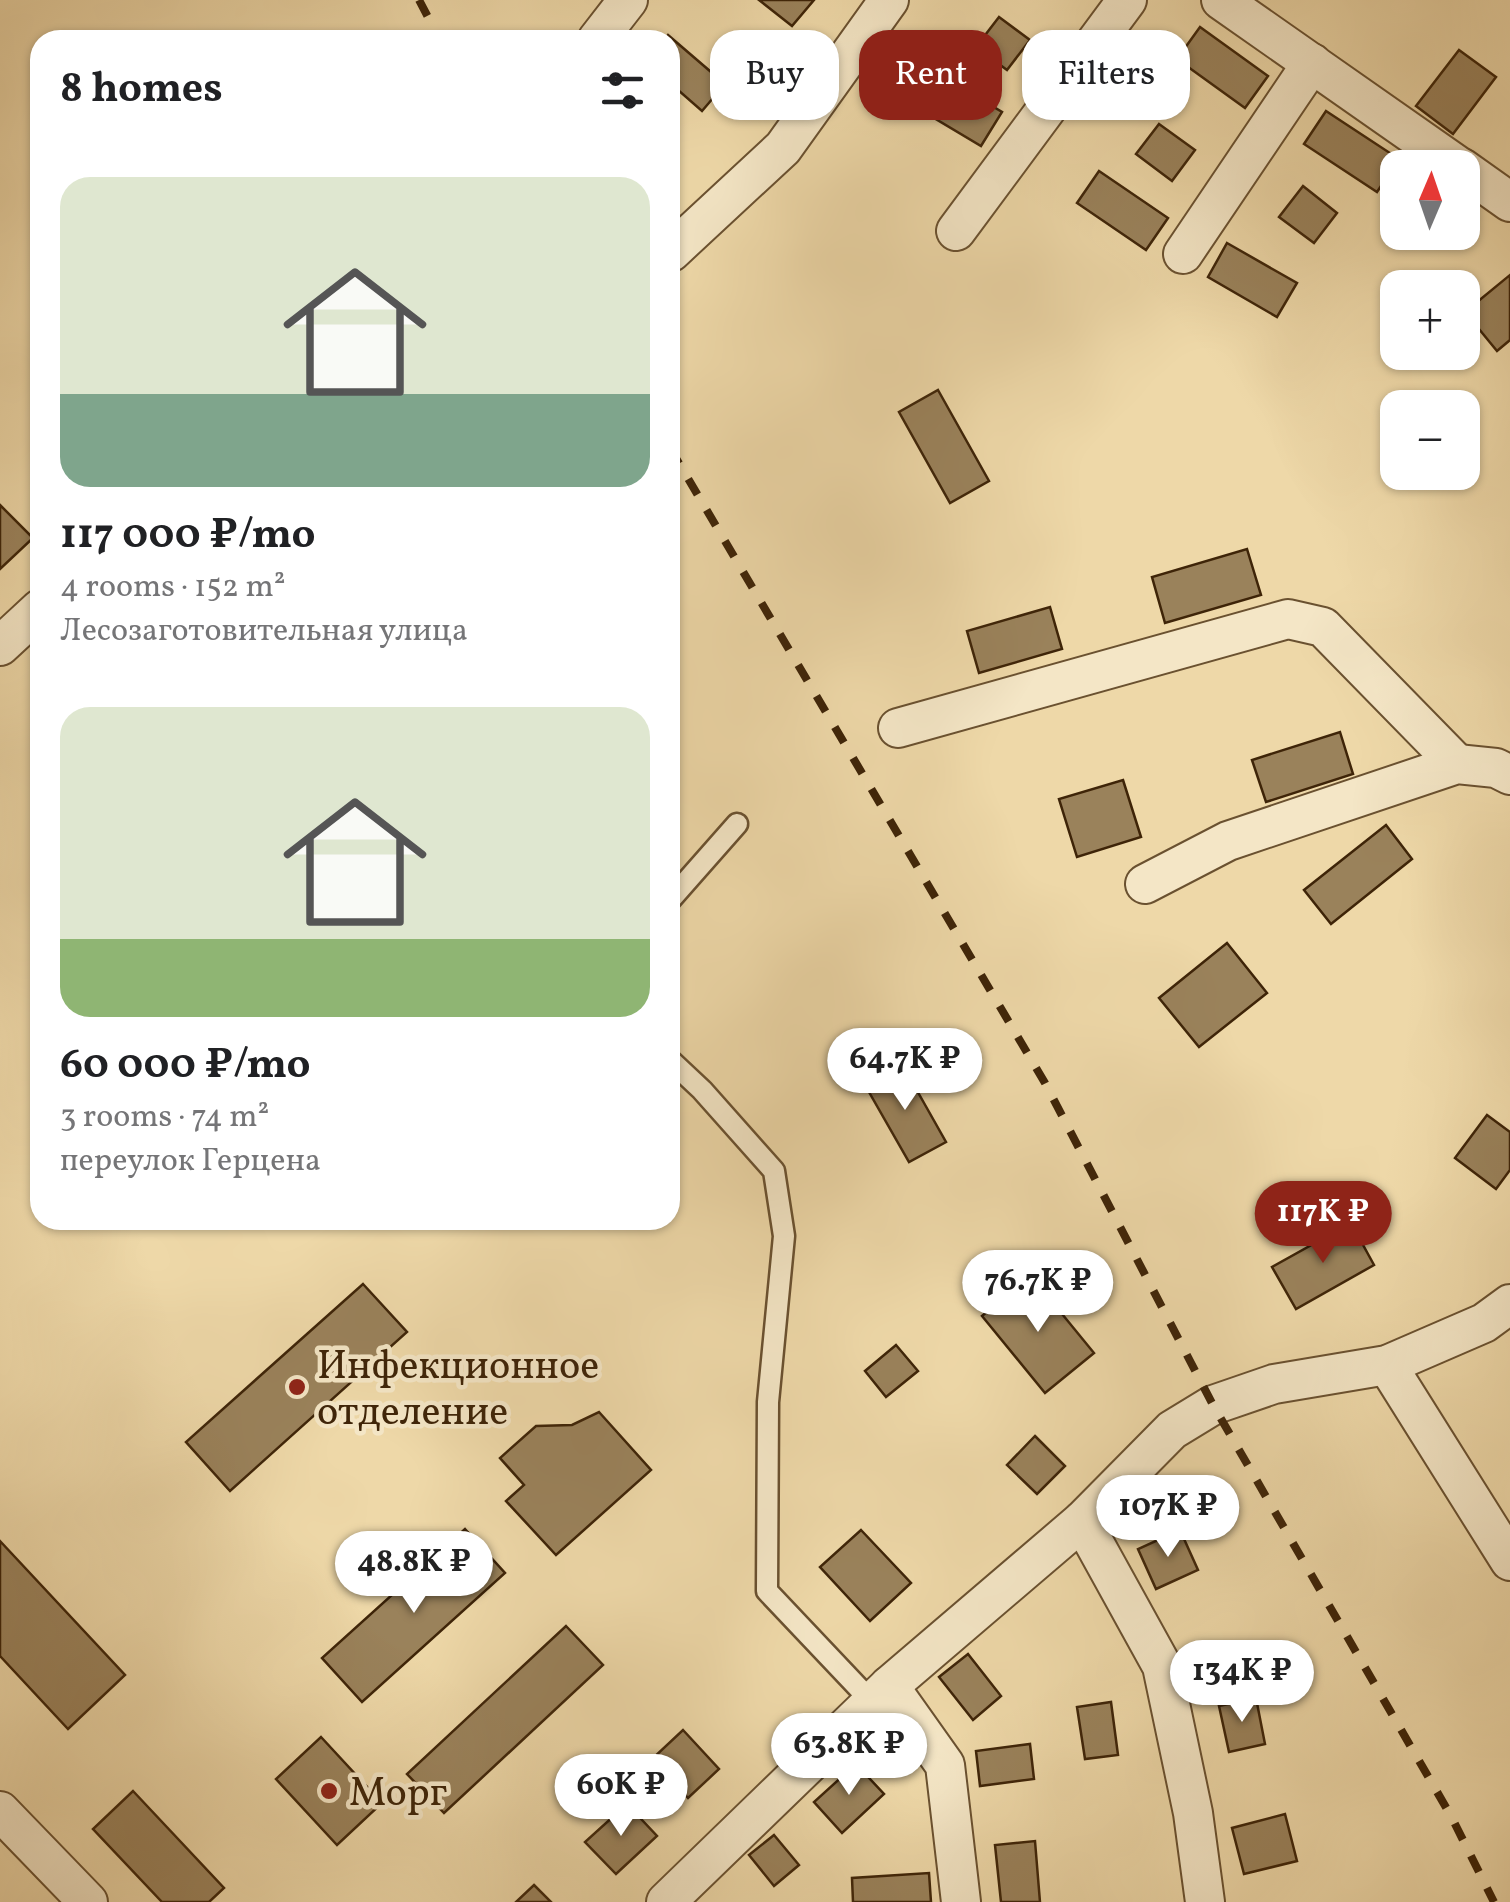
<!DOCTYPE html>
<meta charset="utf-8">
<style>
body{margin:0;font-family:Vollkorn,serif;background:#f2f2f2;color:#202124;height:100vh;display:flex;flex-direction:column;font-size:38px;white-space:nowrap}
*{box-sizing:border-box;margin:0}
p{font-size:32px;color:#757577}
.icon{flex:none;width:55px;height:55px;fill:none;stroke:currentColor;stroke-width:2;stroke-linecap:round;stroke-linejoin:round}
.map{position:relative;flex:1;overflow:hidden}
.drawer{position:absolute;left:30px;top:30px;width:650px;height:1200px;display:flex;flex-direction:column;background:#fff;border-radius:30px;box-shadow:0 2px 8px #0004}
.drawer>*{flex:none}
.banner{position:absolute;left:710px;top:30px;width:650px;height:90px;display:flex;gap:20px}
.needle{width:65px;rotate:2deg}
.fabs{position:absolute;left:1380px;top:150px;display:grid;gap:20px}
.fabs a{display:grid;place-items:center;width:100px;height:100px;border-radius:20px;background:#fff;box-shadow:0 2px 8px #0004;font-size:50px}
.price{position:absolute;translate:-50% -85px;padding:0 22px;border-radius:35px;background:#fff;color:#222;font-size:32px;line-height:65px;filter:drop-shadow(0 2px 5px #0008)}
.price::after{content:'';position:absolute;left:50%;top:60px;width:30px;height:22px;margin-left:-15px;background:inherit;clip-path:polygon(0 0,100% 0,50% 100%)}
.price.on{background:#8f2418;color:#fff}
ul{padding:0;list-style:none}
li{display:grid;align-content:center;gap:20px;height:530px;padding:0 30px}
li span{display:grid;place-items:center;height:310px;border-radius:30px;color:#555}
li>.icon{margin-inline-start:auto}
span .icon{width:180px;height:180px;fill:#fffc;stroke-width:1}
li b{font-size:42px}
h2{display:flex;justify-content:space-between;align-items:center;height:120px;padding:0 30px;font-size:42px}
.tag{padding:0 35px;border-radius:30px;background:#fff;box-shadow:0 2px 8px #0004;font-size:35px;line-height:90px}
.tag.on{background:#8f2418;color:#fff}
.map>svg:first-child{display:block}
.building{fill:#9a825b;stroke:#3e2408;stroke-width:2.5}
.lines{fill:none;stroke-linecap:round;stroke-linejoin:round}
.lane-casing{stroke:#6a5130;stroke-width:25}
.street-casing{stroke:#6a5130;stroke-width:42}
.lane{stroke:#f4e6c6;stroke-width:20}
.street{stroke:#f4e6c6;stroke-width:38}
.rail{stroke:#3e2408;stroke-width:8;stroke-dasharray:18 18;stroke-linecap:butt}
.poi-dot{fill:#8f2418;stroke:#f4e6c6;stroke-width:4}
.labels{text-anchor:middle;stroke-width:9;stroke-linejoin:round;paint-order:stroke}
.poi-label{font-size:40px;fill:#3e2408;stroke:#f4e6c6;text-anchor:start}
</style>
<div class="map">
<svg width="1510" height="1902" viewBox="0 0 1510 1902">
<rect width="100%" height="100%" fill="#eed8a8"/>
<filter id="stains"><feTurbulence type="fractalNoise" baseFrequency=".002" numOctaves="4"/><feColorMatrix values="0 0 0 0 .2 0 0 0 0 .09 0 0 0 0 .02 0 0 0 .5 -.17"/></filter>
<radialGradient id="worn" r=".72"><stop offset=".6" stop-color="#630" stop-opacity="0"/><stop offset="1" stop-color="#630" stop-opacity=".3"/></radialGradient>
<g class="building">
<path d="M759,0H814L792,26Z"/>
<path d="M999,17L1030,40L1007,70L976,47Z"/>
<path d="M1200,27L1268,76L1245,108L1177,59Z"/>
<path d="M668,35L725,84L702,111L670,83V40H664Z"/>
<path d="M1459,50L1496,77L1453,134L1416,106Z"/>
<path d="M930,69L1002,112L981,146L909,103Z"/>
<path d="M1326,111L1399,159L1377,192L1304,144Z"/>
<path d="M1159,124L1195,150L1172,181L1136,154Z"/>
<path d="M1099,171L1168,218L1146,250L1077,203Z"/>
<path d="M1303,186L1337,213L1314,243L1279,217Z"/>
<path d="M1227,243L1297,283L1277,317L1208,277Z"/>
<path d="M1510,275V340L1497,351L1465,312Z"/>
<path d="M938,390L989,481L950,503L899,412Z"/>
<path d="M0,505L33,538L0,569Z"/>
<path d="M1247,549L1261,595L1165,623L1152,577Z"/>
<path d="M1050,607L1062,649L979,673L967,631Z"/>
<path d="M1340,732L1353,774L1266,802L1252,760Z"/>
<path d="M1123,780L1141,837L1077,857L1059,799Z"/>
<path d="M1386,825L1412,859L1331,924L1304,890Z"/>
<path d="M1227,943L1267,993L1199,1047L1159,998Z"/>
<path d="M902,1064L946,1142L909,1162L865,1085Z"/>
<path d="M1487,1115L1510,1132V1170L1496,1189L1455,1158Z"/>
<path d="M1351,1223L1374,1265L1296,1309L1272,1267Z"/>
<path d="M1031,1276L1094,1353L1045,1393L982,1316Z"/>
<path d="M363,1284L407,1332L230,1491L186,1442Z"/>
<path d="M896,1345L918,1371L886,1397L865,1371Z"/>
<path d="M599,1412L651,1470L556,1555L506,1501L524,1485L500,1458L536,1426L572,1425Z"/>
<path d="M1035,1436L1065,1466L1037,1494L1007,1465Z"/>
<path d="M465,1529L505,1573L362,1702L322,1658Z"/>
<path d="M861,1530L911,1583L870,1621L820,1567Z"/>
<path d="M1180,1530L1198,1570L1156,1589L1138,1549Z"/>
<path d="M0,1541L125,1675L68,1729L0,1656Z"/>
<path d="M566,1626L603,1665L444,1813L407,1774Z"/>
<path d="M968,1654L1001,1696L973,1720L939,1677Z"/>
<path d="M1256,1698L1265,1744L1229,1752L1219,1706Z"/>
<path d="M1111,1702L1118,1755L1085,1759L1077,1707Z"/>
<path d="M683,1730L719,1769L688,1798L652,1759Z"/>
<path d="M321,1737L382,1803L337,1845L276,1779Z"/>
<path d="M1030,1744L1034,1779L980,1786L976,1751Z"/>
<path d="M856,1764L884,1794L842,1833L814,1802Z"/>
<path d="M133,1791L224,1888L209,1902H162L93,1829Z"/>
<path d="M627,1804L657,1836L616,1874L585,1842Z"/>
<path d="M1285,1814L1297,1861L1244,1874L1232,1828Z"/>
<path d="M774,1835L799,1865L774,1886L749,1855Z"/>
<path d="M1035,1841L1040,1902H1001L995,1845Z"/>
<path d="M929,1873L931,1902H853L852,1878Z"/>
<path d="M534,1885L551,1902H516Z"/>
</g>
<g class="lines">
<g class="lane-casing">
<g id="lane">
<path d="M670,900L737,824"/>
<path d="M670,1060L702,1090L774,1171L784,1236L768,1402L767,1591L872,1702"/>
</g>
</g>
<g class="street-casing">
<g id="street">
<path d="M1221,0L1461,168"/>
<path d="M597,40L628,0"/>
<path d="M1462,168L1510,202"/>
<path d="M956,231L1127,0"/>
<path d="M671,252L783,148L889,0"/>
<path d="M1183,254L1312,63"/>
<path d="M0,646L40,609"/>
<path d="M898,728L1288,619L1323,627L1457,764"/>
<path d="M1145,884L1228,841L1457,764L1496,768L1510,775"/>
<path d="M1387,1365L1510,1561"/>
<path d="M1082,1521L1162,1666L1193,1813L1205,1902"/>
<path d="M889,1686L945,1765L961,1902"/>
<path d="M0,1811L88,1902"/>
<path d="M666,1902L889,1686L1082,1521L1172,1430L1213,1405L1274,1384L1387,1365L1484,1323L1510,1304"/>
</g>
</g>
<use href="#lane" class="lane"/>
<use href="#street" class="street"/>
<g class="rail">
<path d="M419,0L440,40"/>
<path d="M670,448L1045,1083L1213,1405L1451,1816L1494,1902"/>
</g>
</g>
<g class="poi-dot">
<circle cx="297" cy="1387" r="10"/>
<circle cx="329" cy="1791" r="10"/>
</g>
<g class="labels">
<g class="poi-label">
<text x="317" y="1378">Инфекционное<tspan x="317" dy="46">отделение</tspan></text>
<text x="349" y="1805">Морг</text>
</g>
</g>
<rect width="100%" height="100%" filter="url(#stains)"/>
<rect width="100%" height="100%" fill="url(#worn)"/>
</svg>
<div class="fabs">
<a><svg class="needle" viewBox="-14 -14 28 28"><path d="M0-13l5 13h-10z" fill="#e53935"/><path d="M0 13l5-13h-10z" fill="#757577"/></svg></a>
<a>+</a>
<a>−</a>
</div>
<b class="price" style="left:905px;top:1113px">64.7K ₽</b>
<b class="price on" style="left:1323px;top:1266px">117K ₽</b>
<b class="price" style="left:1038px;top:1335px">76.7K ₽</b>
<b class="price" style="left:1168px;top:1560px">107K ₽</b>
<b class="price" style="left:414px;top:1616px">48.8K ₽</b>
<b class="price" style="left:1242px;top:1725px">134K ₽</b>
<b class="price" style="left:849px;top:1798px">63.8K ₽</b>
<b class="price" style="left:621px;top:1839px">60K ₽</b>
<div class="banner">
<a class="tag">Buy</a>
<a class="tag on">Rent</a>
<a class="tag">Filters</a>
</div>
<section class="drawer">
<h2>8 homes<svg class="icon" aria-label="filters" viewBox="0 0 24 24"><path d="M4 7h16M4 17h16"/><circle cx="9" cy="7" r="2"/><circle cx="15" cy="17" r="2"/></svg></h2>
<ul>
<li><span style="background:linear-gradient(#dfe7d0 70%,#7fa58c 0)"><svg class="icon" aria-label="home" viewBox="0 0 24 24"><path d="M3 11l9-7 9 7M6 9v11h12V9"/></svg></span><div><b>117 000 ₽/mo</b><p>4 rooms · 152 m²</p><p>Лесозаготовительная улица</p></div></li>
<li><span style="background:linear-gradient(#dfe7d0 75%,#8fb573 0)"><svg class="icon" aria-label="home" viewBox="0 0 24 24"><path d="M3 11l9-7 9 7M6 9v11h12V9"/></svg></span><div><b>60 000 ₽/mo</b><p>3 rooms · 74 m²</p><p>переулок Герцена</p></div></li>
</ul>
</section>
</div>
